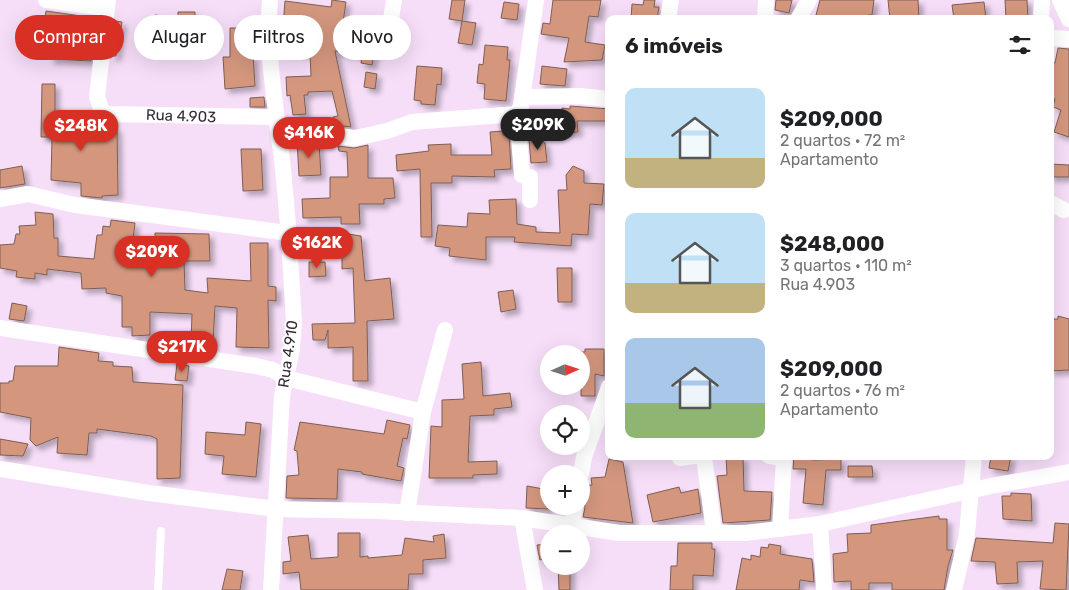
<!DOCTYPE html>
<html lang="pt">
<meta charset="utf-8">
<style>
body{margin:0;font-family:Rubik,sans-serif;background:#f6f6f6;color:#202124;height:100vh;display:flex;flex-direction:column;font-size:19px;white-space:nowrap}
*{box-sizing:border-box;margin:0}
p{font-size:16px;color:#757577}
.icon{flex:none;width:28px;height:28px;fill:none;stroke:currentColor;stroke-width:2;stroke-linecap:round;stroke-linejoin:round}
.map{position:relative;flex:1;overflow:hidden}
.sheet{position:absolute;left:605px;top:15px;width:449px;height:445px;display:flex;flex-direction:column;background:#fff;border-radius:10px;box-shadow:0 5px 20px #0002}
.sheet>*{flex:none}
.top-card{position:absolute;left:15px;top:15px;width:475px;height:45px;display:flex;gap:10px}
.needle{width:32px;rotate:87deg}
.fabs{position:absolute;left:540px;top:345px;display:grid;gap:10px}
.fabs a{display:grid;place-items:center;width:50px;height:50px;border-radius:50%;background:#fff;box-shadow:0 5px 20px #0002;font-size:25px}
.price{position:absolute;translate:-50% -42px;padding:0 11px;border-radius:18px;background:#d93025;color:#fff;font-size:16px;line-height:32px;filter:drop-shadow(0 1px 2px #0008)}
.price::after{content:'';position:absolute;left:50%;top:30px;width:15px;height:11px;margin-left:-8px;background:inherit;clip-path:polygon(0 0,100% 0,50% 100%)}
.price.current{background:#222;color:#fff}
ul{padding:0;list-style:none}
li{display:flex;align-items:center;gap:15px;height:125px;padding:0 20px}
li span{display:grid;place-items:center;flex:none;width:140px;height:100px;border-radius:10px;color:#555}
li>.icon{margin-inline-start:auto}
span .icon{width:60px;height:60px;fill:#fffc;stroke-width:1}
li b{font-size:21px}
h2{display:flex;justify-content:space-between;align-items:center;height:60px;padding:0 20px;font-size:21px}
.chip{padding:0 18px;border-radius:22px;background:#fff;box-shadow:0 5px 20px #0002;font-size:18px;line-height:45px}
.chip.current{background:#d93025;color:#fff}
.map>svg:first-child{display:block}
.building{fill:#d4977e;stroke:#7d5e52;filter:url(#shadow)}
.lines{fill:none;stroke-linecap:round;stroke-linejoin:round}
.lane{stroke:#fff;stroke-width:8}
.street{stroke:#fff;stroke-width:16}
.labels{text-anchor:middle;stroke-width:4;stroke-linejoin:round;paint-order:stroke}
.street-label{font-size:15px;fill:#342a34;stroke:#fff}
</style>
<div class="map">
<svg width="1069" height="590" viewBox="0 0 1069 590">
<defs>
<filter id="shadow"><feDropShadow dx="4.5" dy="4.5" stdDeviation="2.5" flood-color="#0004"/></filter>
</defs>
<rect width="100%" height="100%" fill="#f6ddf8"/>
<g class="building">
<path d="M332,0L346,2L341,36L376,42L372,65L361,63L362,55L335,51L351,127L334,125L333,117L338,116L332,91L308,92V95H304L306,114L293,115L290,95L287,96L286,77L311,76L310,54L281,51L285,1L331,7Z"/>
<path d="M452,0H465L462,21L449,19Z"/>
<path d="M553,0H601L598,17L589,16L585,42L605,45L602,60L564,62L569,38L541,34L543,23L550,24Z"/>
<path d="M644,0H655L654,7H659L657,19H631L632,4L643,5Z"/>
<path d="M776,0H792L789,13L775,10Z"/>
<path d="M820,0H874L872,15H868V19H823L816,15Z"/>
<path d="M888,0H918L919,19H890Z"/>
<path d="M1005,0H1027L1028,19H1006Z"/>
<path d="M504,2L519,4L517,20L501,18Z"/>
<path d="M984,2L986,19H954L952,5Z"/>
<path d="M46,11L96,18L91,61L50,59L52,34H42Z"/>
<path d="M178,12H195V28L178,27Z"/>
<path d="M155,15L170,17L167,44L152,42Z"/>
<path d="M116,21L122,22L116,56H112Z"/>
<path d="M462,21L476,23L472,45L458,43Z"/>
<path d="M230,28H246V56L253,55L255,86L225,89L223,57H230Z"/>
<path d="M485,45L508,47L507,60H510L506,101L484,99L485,84L477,83L479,64L483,65Z"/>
<path d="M1058,48L1069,49V137L1054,132L1061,110L1053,107L1055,99L1050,98V62L1055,63Z"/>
<path d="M417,66L442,68L441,85L437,84L435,105L421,104V101L414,100Z"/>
<path d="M542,66L567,69L565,86L540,84Z"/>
<path d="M366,72L377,74L375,89L364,87Z"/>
<path d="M42,84H55V128H117L118,195L102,196V198L81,196V183L51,180L52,137H41Z"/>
<path d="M264,97L265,107H250V98Z"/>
<path d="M570,106L609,109V121H577L578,132L562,133V108L570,109Z"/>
<path d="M503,131V135H509L511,169L494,170L495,177L452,176V183H431L432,237H421L420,169L397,171L396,155L429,151L428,145L451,144V155H492L490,132Z"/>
<path d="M529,139H539L545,143L547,162L531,163Z"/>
<path d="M297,140L319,143L321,175L299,176Z"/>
<path d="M368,145V178H393L395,198L384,199V204H359L360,224H341V217L303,218L302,199L330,198V177H348L347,152L339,151L338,146L354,148Z"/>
<path d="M241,149H261L263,190L243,191Z"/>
<path d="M1050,164L1069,165V177H1050Z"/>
<path d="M22,166L25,184L0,188V170Z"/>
<path d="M573,166L584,171V183L604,184L602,205L590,204L588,235L572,234L571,246L514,242L515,237H486V260L449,256L450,248L435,246L438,225L467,227L468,213L490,214L489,200L516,199L517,224L536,227V232L560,233L558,190H567L566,175Z"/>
<path d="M35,212L53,214L54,238H58V256L94,259L97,235H102L103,226L110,227L111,220L135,223L131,255H155V233L209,234L210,261H184L185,290L208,293L207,278L251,281L250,243H268V286L276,287V301L268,300L269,348L236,347L237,308L215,306L213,343H191L192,314L150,312V335L132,336V327H122V296L106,293V288L82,289L81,273L47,269V275L35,273V279L16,277L17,271L0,268V245L14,244L16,234H20L19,226L36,225Z"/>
<path d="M342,233L361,236L365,281L390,278L394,319L367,321L368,381H353V347L328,348V330L325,340H313L312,324L355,323L353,268L342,269Z"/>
<path d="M309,262H325L326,276L309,277Z"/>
<path d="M557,268H572V302H558Z"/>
<path d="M513,290L516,309L501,312L498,292Z"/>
<path d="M12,303L27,306L24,321L9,319Z"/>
<path d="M1058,316L1069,319V370L1050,371V319H1058Z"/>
<path d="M59,347L99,353L98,361L113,362V366L132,367L133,382L183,385L180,478L157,479V439L151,436L97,429V433H89L87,455L57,453L58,437L36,446L30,440L31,418L0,412V383H9V381H13L15,366H58Z"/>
<path d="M585,349H604V376L595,374V396H581V352H585Z"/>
<path d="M481,362L483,396L510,393L512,407L494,409V415L470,416L468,462L497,461V474L473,475V478H429L431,426L442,427V400L464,399L462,364Z"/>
<path d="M177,364L189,366L187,381L175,380Z"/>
<path d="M387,420L410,425L407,439L403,438L397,466L404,468L401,481L362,474V472L338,469L337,499L286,498L287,476L299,475L297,451L294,450L300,422L384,434Z"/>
<path d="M246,422L261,424L256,477L222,474L224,456L205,454L206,432L245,435Z"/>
<path d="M0,439L28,444L23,456L0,455Z"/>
<path d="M794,456L813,457V460L841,459V470H826L823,505L803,503L806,469H793Z"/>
<path d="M991,456H1011L1008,471L989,468Z"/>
<path d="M726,457H743L744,491L772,492L770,520L723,523L717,476L727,475Z"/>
<path d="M609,459L623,462L633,523L583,517L585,507L582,490H588V485H592L591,478L605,477Z"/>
<path d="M848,466H872L873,477H848Z"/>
<path d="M527,486L549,490V509L526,508Z"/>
<path d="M679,487L681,493L698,489L701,513L653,522L647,495Z"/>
<path d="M1011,493L1031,494L1032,521L1003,519L1002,496H1011Z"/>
<path d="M939,516V519H947V550H953L948,566L944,590H892V583H869V590H851V581L834,582L833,554L848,552L847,534L871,533V525Z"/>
<path d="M1055,523L1069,524L1066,590L1040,589L1043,561L1017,562L1018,583L997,584L995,562L971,561L976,538L1053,543Z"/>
<path d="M338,533H360V557L368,556V558L402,555L405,538L434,542L433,536L444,534L446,558L423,560V574H409L408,590H301L299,572L283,574V562L291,561L288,537L308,535L311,559L338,557Z"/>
<path d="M678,543H712V549H715L713,576L693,575V590H670L671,566H677Z"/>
<path d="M549,544V558L540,560L537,545Z"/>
<path d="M769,544L781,546L780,554L812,559L814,582L800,580L799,590H736L742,558L751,560V555L760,557L761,547L768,548Z"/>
<path d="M558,566H570V590H559Z"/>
<path d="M227,569L243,571L240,590H222Z"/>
</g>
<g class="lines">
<path class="lane" d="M158,590L161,531"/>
<g class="street">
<path d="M46,0L106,8"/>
<path d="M108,0L97,97L102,111L107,114L276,117"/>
<path d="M270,0C266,44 273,85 278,129C287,192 290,257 294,322L292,349L282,396L271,590"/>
<path d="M1060,0L1069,19"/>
<path d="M668,19L671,0"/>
<path d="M765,19L766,0"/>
<path d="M798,19L809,0"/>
<path d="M1041,19L1042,0"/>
<path d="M388,37L394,0"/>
<path d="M1050,38L1069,39"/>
<path d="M522,97L580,96L609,99"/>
<path d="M517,114L522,175L530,177V200"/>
<path d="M278,128L355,138L387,131L412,122L517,114L521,106L536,0"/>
<path d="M0,199L28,194L75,205L288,233"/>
<path d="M1050,203L1064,210"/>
<path d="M0,328L256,366L273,370L286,378L423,412"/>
<path d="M704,456L714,532"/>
<path d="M769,456L784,458L780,529"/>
<path d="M680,458L695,456"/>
<path d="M0,469L149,493L276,509L377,511L522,518L619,533H745L820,524L991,486L1069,472"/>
<path d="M581,474L584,457L609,387"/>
<path d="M407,513L423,412L445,330"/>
<path d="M522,518L535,590"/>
<path d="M820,524L824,590"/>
<path d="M571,527L575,506"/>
<path d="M954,590L967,534L974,456"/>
</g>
</g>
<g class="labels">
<g class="street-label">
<text transform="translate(181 116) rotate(2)" y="5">Rua 4.903</text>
<text transform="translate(288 354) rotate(-82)" y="5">Rua 4.910</text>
</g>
</g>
</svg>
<div class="fabs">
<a><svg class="needle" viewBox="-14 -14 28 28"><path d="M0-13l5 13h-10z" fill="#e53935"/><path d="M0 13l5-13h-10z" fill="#757577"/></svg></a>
<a><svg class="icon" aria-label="locate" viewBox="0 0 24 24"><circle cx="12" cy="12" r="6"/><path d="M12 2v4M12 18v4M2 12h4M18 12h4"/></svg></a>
<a>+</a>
<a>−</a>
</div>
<b class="price current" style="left:538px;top:151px">$209K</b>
<b class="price" style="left:81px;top:152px">$248K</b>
<b class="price" style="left:309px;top:159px">$416K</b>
<b class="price" style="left:317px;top:269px">$162K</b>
<b class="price" style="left:152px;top:278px">$209K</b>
<b class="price" style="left:182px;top:373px">$217K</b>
<div class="top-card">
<a class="chip current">Comprar</a>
<a class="chip">Alugar</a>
<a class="chip">Filtros</a>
<a class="chip">Novo</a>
</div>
<section class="sheet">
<h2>6 imóveis<svg class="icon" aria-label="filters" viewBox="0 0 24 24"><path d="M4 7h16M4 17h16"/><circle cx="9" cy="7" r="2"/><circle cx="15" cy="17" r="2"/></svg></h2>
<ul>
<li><span style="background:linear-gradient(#bfe0f5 70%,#c2b280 0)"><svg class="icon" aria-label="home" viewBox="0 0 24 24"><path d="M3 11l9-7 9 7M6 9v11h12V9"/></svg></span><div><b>$209,000</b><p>2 quartos · 72 m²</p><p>Apartamento</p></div></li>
<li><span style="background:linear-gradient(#bfe0f5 70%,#c2b280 0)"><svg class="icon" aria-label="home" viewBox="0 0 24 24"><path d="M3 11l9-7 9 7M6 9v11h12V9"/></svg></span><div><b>$248,000</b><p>3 quartos · 110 m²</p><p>Rua 4.903</p></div></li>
<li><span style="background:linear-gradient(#a9c7e8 65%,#8fb573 0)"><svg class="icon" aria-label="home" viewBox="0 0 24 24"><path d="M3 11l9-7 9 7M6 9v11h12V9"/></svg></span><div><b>$209,000</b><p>2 quartos · 76 m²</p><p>Apartamento</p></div></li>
</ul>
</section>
</div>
